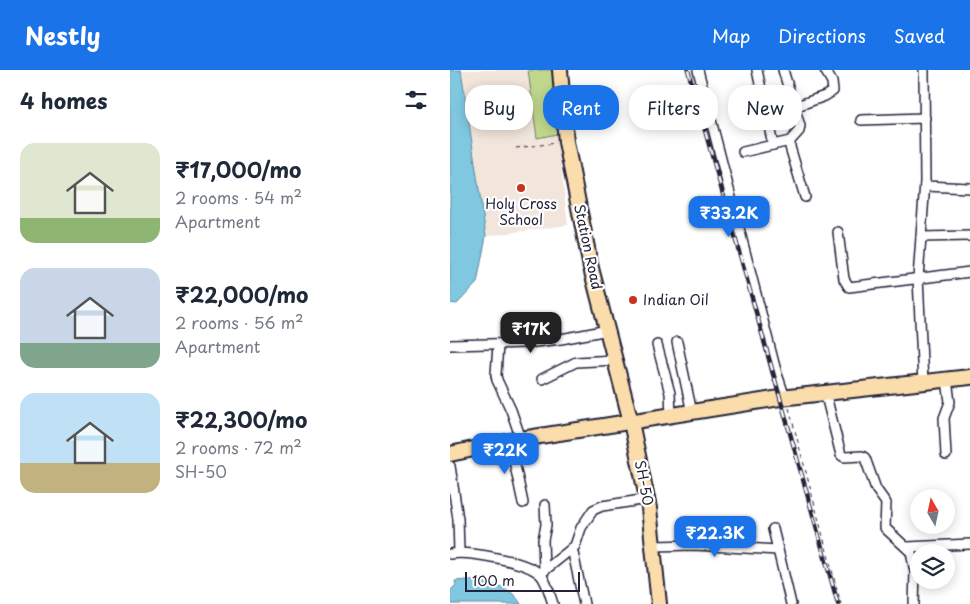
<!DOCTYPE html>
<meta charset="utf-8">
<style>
body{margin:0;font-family:"Playpen Sans",sans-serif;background:#f6f6f7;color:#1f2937;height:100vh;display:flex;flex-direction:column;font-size:19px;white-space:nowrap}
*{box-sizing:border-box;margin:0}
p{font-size:16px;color:#747a83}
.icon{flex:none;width:28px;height:28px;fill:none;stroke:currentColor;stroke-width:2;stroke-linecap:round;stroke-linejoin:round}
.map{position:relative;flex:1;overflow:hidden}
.details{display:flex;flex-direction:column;background:#fff;width:450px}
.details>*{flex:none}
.banner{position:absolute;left:15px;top:15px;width:430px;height:45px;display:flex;gap:10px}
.needle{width:32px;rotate:351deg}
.buttons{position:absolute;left:460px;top:419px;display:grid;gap:10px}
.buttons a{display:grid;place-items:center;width:45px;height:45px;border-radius:50%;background:#fff;box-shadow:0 2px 12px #0003;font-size:25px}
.scale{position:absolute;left:15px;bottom:12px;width:115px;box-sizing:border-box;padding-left:5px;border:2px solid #22223b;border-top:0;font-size:14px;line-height:18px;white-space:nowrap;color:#22223b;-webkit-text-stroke:4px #fff;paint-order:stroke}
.price{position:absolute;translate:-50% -42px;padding:0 11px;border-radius:10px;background:#1a73e8;color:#fff;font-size:16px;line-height:32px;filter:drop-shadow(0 1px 2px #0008)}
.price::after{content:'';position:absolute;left:50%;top:30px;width:15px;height:11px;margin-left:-8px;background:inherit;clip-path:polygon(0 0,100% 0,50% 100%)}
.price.selected{background:#222;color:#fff}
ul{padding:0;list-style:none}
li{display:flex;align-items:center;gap:15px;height:125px;padding:0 20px}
li span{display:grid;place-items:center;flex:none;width:140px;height:100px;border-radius:15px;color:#555}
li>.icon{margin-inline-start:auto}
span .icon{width:60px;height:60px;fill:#fffc;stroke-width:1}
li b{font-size:21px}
h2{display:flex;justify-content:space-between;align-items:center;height:60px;padding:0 20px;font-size:21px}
.tag{padding:0 18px;border-radius:20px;background:#fff;box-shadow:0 2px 12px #0003;font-size:18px;line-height:45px}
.tag.selected{background:#1a73e8;color:#fff}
header{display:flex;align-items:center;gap:30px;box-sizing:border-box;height:70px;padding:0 25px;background:#1a73e8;color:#fff}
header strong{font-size:24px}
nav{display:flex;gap:28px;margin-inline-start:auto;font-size:18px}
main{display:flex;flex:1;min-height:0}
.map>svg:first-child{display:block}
.built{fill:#f2e5db}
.green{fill:#c0d88e;stroke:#717d64}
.water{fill:#7fc8e0;stroke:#5a869e}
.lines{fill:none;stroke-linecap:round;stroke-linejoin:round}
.street-casing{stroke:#22223b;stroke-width:12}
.primary-casing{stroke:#22223b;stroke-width:18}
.path{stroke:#22223b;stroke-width:1;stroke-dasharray:4 4;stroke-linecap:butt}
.street{stroke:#fff;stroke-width:9}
.primary{stroke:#faddab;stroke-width:14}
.rail-casing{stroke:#22223b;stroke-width:4.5}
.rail{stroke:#fff;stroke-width:2.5;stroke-dasharray:8;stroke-linecap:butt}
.poi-dot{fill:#c8321e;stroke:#fff;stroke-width:2}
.labels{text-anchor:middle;stroke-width:4.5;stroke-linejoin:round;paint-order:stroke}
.poi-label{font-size:14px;fill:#22223b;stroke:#fff}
.street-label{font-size:14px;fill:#22223b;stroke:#fff}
</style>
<header>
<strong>Nestly</strong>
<nav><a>Map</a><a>Directions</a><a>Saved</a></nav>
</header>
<main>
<section class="details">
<h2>4 homes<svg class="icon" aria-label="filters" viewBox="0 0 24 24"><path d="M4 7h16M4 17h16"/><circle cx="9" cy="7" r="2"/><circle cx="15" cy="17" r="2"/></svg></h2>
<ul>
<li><span style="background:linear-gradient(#dfe7d0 75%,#8fb573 0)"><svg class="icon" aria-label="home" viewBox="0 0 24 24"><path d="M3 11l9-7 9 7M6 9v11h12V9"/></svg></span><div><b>₹17,000/mo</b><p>2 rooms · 54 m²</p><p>Apartment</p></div></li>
<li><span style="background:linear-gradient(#c9d6e8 75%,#7fa58c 0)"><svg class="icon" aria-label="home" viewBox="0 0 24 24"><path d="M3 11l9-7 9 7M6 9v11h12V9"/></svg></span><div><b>₹22,000/mo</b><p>2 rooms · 56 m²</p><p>Apartment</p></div></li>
<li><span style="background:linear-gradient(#bfe0f5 70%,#c2b280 0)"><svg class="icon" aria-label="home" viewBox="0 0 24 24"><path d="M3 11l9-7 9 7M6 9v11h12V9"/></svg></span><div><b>₹22,300/mo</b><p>2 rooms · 72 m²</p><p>SH-50</p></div></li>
</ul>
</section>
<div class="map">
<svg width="520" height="534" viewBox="0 0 520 534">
<rect width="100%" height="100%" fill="#fff"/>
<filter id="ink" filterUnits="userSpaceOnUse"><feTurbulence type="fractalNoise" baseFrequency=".02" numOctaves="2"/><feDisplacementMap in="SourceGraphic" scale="10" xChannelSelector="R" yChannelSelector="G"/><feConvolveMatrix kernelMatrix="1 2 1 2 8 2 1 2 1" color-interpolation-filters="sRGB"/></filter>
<g filter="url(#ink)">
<path class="built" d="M11,0H78L87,68L107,64L118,155L36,166Z"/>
<path class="green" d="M78,0H102L107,64L87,68Z"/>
<g class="water">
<path d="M0,0H11L36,166L27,213L7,234L0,233Z"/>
<path d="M17,510C39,514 59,513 71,534H0V521L6,515L5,511Z"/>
</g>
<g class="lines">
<g class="street-casing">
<g id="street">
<path d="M248,0L326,301L335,328"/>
<path d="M307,0L323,75"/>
<path d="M333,0L350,56L349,61L340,71V77L355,127"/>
<path d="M344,37L375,26L383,21L382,12L375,0"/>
<path d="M411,50L475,48"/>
<path d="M293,82L340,71"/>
<path d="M475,116L520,118"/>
<path d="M388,162L394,209L399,217L520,202"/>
<path d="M471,167L520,166"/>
<path d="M227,272L242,343"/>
<path d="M48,274L46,305L47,310L61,340L71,369"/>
<path d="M0,275L77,273L111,269L158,260"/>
<path d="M207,275L220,323L221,346"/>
<path d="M92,309L126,292L166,290"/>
<path d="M473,313L468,208L475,112L474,0"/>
<path d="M375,322L391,385L394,387L412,386L415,388L426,419L436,433L435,458L461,482L465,502L464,534"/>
<path d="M60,372L73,433"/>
<path d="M496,385L494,348L500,332L497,310"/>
<path d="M0,396L8,449L9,482"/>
<path d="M323,459L341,534"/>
<path d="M203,476L244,475L328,480"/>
<path d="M457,477L520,474"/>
<path d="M122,478L134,534"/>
<path d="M0,484C19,481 77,491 91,505C97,512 100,525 103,534"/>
<path d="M94,501L93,470L96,455L95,435"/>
<path d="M90,504L125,476L131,458L143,440L152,436L198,429"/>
</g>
</g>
<g class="primary-casing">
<g id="primary">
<path d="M110,0L116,72L141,198L181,352L199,438L209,534"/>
<path d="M0,384L71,369L330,328L520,307"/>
</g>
</g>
<g class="path">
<path d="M66,78L106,73"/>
<path d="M339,338L391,534"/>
</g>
<use href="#street" class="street"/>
<use href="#primary" class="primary"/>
<g class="rail-casing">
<path id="rail" d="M238,0L388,534"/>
</g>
<use href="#rail" class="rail"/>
</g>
</g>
<g class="poi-dot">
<circle cx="71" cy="118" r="5"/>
<circle cx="183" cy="230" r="5"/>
</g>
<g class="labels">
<g class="poi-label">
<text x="71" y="139">Holy Cross<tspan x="71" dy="16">School</tspan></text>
<text x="193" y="235" text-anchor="start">Indian Oil</text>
</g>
<g class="street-label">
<text transform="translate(138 177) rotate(78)" y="5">Station Road</text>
<text transform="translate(194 413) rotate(79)" y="5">SH-50</text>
</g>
</g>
</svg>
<div class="buttons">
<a><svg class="needle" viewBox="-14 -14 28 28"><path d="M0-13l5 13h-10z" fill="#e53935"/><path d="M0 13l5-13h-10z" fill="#747a83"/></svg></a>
<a><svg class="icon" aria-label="layers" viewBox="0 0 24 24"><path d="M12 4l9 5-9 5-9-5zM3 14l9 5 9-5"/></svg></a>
</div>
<div class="scale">100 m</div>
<b class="price" style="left:279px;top:168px">₹33.2K</b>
<b class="price selected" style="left:81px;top:284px">₹17K</b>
<b class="price" style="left:55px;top:405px">₹22K</b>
<b class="price" style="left:265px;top:488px">₹22.3K</b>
<div class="banner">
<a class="tag">Buy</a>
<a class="tag selected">Rent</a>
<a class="tag">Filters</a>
<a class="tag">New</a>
</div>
</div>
</main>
